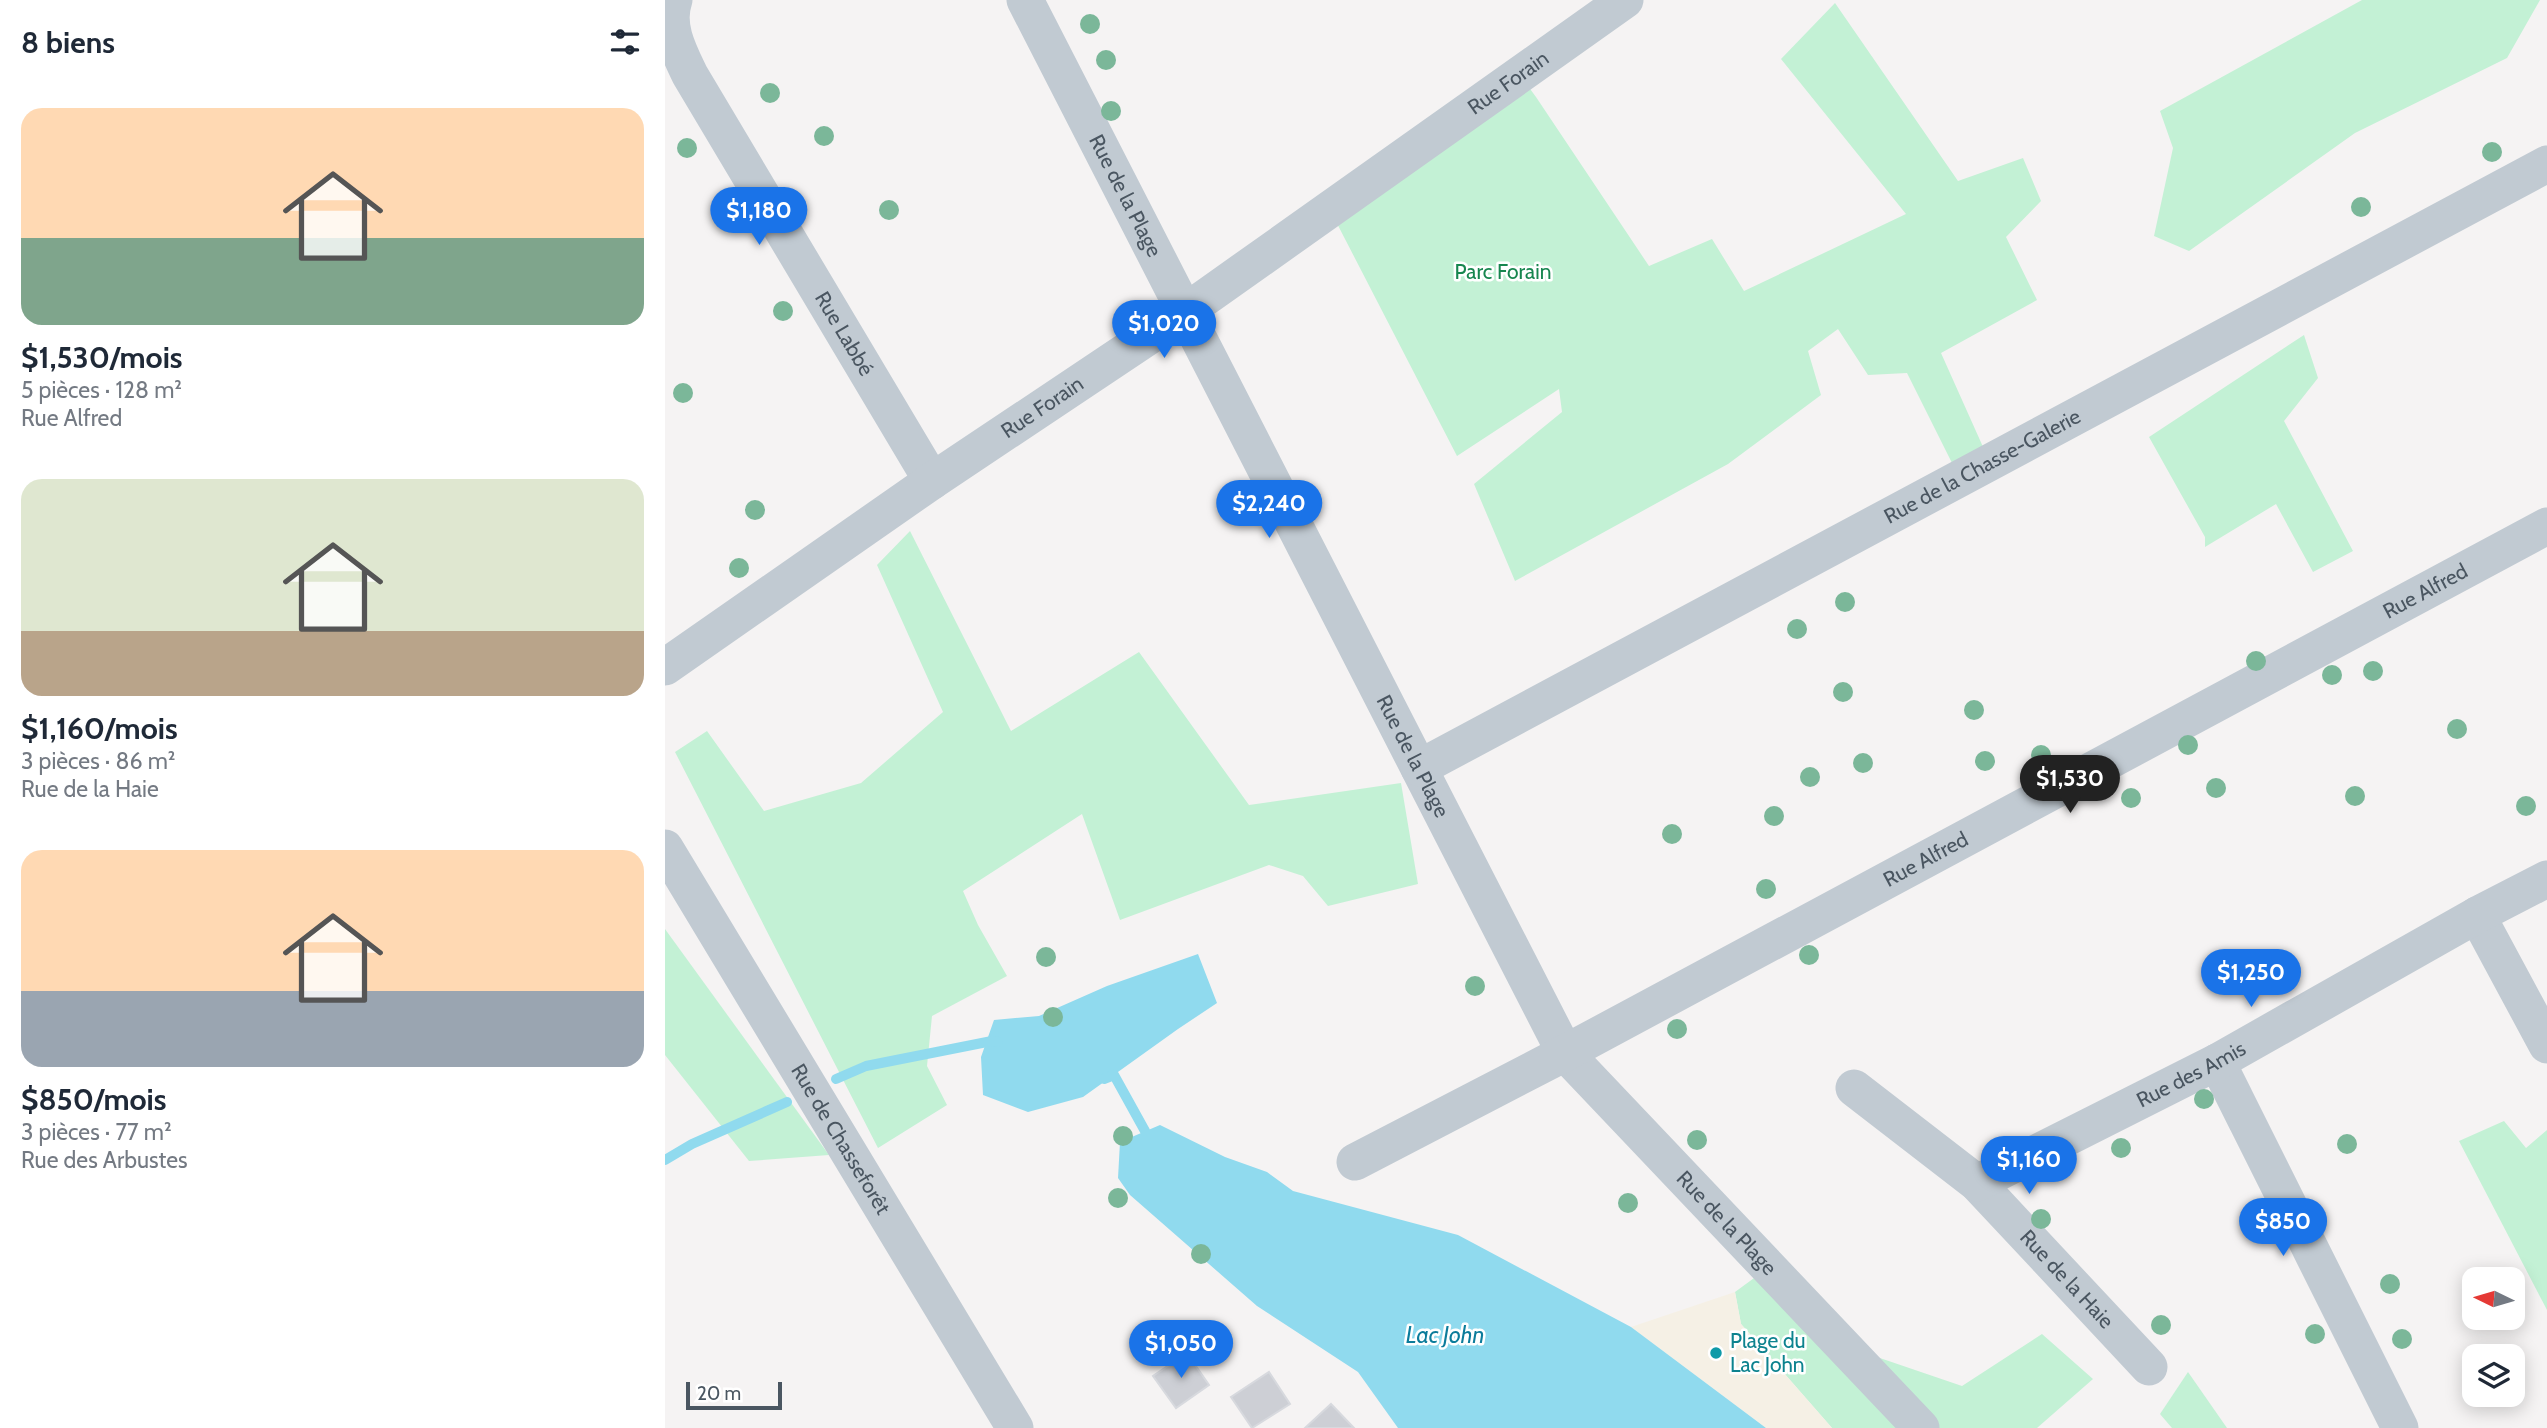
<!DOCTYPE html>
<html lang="fr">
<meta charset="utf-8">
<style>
body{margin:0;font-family:Cabin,sans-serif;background:#f2f2f3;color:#1f2937;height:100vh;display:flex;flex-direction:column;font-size:26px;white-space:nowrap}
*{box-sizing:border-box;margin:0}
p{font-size:23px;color:#747a83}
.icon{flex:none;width:38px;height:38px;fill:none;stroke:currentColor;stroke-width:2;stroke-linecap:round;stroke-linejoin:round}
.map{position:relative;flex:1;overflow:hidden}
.panel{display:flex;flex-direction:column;background:#fff;width:665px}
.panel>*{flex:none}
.needle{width:46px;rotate:275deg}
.buttons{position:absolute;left:1797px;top:1267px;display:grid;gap:14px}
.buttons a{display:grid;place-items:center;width:63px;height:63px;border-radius:14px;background:#fff;box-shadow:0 4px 18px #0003;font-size:35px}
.scale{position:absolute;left:21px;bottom:18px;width:96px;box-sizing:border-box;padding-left:7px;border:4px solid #4a5661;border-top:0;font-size:19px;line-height:24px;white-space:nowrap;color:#4a5661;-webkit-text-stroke:5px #fff;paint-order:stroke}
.price{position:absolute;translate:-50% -60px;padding:0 16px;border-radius:24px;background:#1a73e8;color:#fff;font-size:23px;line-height:46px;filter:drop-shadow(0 2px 4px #0008)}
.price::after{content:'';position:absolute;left:50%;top:42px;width:21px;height:16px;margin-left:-10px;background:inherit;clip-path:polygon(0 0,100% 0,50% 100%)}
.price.current{background:#222;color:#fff}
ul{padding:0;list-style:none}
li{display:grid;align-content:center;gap:14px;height:371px;padding:0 21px}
li span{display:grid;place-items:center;height:217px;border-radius:21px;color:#555}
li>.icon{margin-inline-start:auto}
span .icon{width:126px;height:126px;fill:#fffc;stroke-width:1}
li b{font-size:30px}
h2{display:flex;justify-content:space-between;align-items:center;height:84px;padding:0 21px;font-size:30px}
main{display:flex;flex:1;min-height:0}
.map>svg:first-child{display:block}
.green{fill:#c3f1d5}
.sand{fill:#f5f0e5}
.water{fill:#90daee}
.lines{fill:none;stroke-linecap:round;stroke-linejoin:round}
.stream{stroke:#90daee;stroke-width:10}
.building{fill:#cdcfd5;stroke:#d7d9de;stroke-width:2}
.minor{stroke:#c1cad2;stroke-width:37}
.tree{fill:#7bb799}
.culture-dot{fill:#0f9aa8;stroke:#fff;stroke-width:2.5}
.labels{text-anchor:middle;stroke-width:5;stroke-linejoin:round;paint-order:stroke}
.street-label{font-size:21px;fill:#4a5661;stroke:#fff}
.park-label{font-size:21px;fill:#17864f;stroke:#fff}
.culture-label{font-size:21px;fill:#0d838f;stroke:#fff;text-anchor:start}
.water-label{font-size:23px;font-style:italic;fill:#0c7c9b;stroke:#fff}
</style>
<main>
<section class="panel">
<h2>8 biens<svg class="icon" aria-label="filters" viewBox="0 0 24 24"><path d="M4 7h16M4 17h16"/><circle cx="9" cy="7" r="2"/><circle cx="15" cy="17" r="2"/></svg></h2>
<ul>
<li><span style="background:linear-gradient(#ffd9b3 60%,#7fa58c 0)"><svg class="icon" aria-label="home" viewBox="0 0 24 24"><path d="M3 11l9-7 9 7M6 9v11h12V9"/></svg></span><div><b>$1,530/mois</b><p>5 pièces · 128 m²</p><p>Rue Alfred</p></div></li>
<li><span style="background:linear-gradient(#dfe7d0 70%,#b9a48a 0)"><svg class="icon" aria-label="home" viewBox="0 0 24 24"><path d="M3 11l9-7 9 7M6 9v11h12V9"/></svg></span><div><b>$1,160/mois</b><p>3 pièces · 86 m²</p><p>Rue de la Haie</p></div></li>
<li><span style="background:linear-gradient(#ffd9b3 65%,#9aa5b1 0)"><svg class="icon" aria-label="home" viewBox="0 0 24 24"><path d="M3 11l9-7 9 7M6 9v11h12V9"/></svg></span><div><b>$850/mois</b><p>3 pièces · 77 m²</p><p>Rue des Arbustes</p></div></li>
</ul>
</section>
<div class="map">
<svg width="1882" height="1428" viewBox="0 0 1882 1428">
<rect width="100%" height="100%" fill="#f5f3f3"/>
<g class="green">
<path d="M1697,0H1875L1842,58L1690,133L1524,251L1489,236L1508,148L1495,111Z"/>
<path d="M1170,3L1293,181L1358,158L1376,201L1341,237L1372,300L1276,353L1327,467L1295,479L1242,373L1203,375L1173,329L1143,351L1156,395L1063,464L850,581L809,484L897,412L894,389L792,456L664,208L854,74L871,97L984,266L1047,239L1079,291L1241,214L1116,59Z"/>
<path d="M1639,335L1653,378L1619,421L1688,551L1648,572L1611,504L1540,547V537L1484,437Z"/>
<path d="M245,531L346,731L474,652L584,805L736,783L753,884L663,906L638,876L604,865L455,920L417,814L298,891L313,925L342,976L267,1016L262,1066L282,1105L213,1148L10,752L42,731L99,811L196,783L278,712L212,565Z"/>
<path d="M0,929L164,1155L84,1161L0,1055Z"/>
<path d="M1839,1121L1861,1148L1882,1130V1310L1794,1141Z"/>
<path d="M1111,1262L1209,1356L1297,1386L1377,1334L1428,1379L1372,1428H1167L1076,1324L1070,1292Z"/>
<path d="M1523,1372L1562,1428H1507L1495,1414Z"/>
</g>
<path class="sand" d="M1070,1292L1076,1324L1167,1428H1101L966,1327Z"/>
<g class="water">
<path d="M533,954L552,1003L513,1029L418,1097L363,1112L318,1095L316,1057L329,1020L374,1016L442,986Z"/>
<path d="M495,1125L560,1157L602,1172L628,1191L793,1235L966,1327L1101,1428H733L693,1372L592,1306L465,1195L453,1178L455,1142Z"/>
</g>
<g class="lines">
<g class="stream">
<path d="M171,1079L201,1066L327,1041L333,1042"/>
<path d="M439,1079L449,1075L480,1131"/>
<path d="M0,1160L27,1144L122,1102"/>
</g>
</g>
<g class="building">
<path d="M522,1353L544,1385L511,1408L488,1376Z"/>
<path d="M604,1372L625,1404L587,1428L566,1397Z"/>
<path d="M666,1404L689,1428H640Z"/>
</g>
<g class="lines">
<g class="minor">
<path id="s1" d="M9,0C0,26 14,52 25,75L267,481"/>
<path id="s2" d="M360,0L900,1053L1256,1428"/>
<path id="s3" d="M0,667L267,481L520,312L960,0"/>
<path id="s4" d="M754,768L1882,164"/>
<path id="s5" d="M0,848L350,1428"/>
<path d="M1812,915L1882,1045"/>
<path d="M1552,1062L1735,1428"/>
<path id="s6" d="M1189,1088L1312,1183L1484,1367"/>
<path id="s7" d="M690,1162L900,1053L1882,526"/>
<path id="s8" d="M1312,1183L1552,1062L1812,915L1882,879"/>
</g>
</g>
<g class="tree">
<circle cx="425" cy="24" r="10"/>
<circle cx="441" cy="60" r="10"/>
<circle cx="105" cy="93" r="10"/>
<circle cx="446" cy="111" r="10"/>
<circle cx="159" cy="136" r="10"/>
<circle cx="22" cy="148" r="10"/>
<circle cx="1827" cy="152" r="10"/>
<circle cx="1696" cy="207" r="10"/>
<circle cx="224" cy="210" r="10"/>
<circle cx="118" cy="311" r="10"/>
<circle cx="18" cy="393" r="10"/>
<circle cx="90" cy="510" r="10"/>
<circle cx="74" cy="568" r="10"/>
<circle cx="1180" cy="602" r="10"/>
<circle cx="1132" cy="629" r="10"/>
<circle cx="1591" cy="661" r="10"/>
<circle cx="1708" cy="671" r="10"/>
<circle cx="1667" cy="675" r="10"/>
<circle cx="1178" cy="692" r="10"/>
<circle cx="1309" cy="710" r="10"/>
<circle cx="1792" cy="729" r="10"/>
<circle cx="1523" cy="745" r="10"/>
<circle cx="1376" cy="755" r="10"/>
<circle cx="1320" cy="761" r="10"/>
<circle cx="1198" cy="763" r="10"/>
<circle cx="1145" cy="777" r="10"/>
<circle cx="1551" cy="788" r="10"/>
<circle cx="1690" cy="796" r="10"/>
<circle cx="1466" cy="798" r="10"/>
<circle cx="1861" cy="806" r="10"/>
<circle cx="1109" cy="816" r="10"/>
<circle cx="1007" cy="834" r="10"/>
<circle cx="1101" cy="889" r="10"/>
<circle cx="1144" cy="955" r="10"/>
<circle cx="381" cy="957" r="10"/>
<circle cx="810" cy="986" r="10"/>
<circle cx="388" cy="1017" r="10"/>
<circle cx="1012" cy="1029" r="10"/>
<circle cx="1539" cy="1099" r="10"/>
<circle cx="458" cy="1136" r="10"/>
<circle cx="1032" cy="1140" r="10"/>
<circle cx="1682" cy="1144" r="10"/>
<circle cx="1456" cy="1148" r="10"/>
<circle cx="453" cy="1198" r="10"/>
<circle cx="963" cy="1203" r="10"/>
<circle cx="1376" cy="1219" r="10"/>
<circle cx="536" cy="1254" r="10"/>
<circle cx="1725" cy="1284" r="10"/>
<circle cx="1496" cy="1325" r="10"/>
<circle cx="1650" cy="1334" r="10"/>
<circle cx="1737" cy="1339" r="10"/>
</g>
<circle class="culture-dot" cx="1051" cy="1353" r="7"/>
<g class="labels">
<g class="street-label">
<text dy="7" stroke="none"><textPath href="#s3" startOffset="1026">Rue Forain</textPath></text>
<text dy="7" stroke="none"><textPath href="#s2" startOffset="220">Rue de la Plage</textPath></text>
<text dy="7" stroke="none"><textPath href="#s1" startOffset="380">Rue Labbé</textPath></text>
<text dy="7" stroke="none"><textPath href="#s3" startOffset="458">Rue Forain</textPath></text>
<text dy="7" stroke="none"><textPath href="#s4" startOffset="639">Rue de la Chasse-Galerie</textPath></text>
<text dy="7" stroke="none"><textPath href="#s7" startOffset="1213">Rue Alfred</textPath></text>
<text dy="7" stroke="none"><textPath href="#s2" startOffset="850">Rue de la Plage</textPath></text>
<text dy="7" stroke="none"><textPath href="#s7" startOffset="646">Rue Alfred</textPath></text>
<text dy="7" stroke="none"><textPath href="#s8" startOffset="240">Rue des Amis</textPath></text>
<text dy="7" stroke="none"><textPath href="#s5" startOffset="340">Rue de Chasseforêt</textPath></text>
<text dy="7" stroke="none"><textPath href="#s2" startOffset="1418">Rue de la Plage</textPath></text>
<text dy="7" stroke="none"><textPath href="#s6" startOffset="287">Rue de la Haie</textPath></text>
</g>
<g class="park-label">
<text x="838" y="279">Parc Forain</text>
</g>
<g class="culture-label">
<text x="1065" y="1348">Plage du<tspan x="1065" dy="24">Lac John</tspan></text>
</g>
<g class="water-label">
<text x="780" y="1343">Lac John</text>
</g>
</g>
</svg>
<div class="buttons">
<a><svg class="needle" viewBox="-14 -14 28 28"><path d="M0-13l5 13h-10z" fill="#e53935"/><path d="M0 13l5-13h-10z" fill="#747a83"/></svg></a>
<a><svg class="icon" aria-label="layers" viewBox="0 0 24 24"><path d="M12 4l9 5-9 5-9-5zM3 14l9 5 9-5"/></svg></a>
</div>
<div class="scale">20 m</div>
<b class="price" style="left:94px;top:247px">$1,180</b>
<b class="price" style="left:499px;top:360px">$1,020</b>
<b class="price" style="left:604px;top:540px">$2,240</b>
<b class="price current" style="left:1405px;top:815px">$1,530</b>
<b class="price" style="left:1586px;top:1009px">$1,250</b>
<b class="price" style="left:1364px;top:1196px">$1,160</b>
<b class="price" style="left:1618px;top:1258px">$850</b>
<b class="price" style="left:516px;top:1380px">$1,050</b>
</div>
</main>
